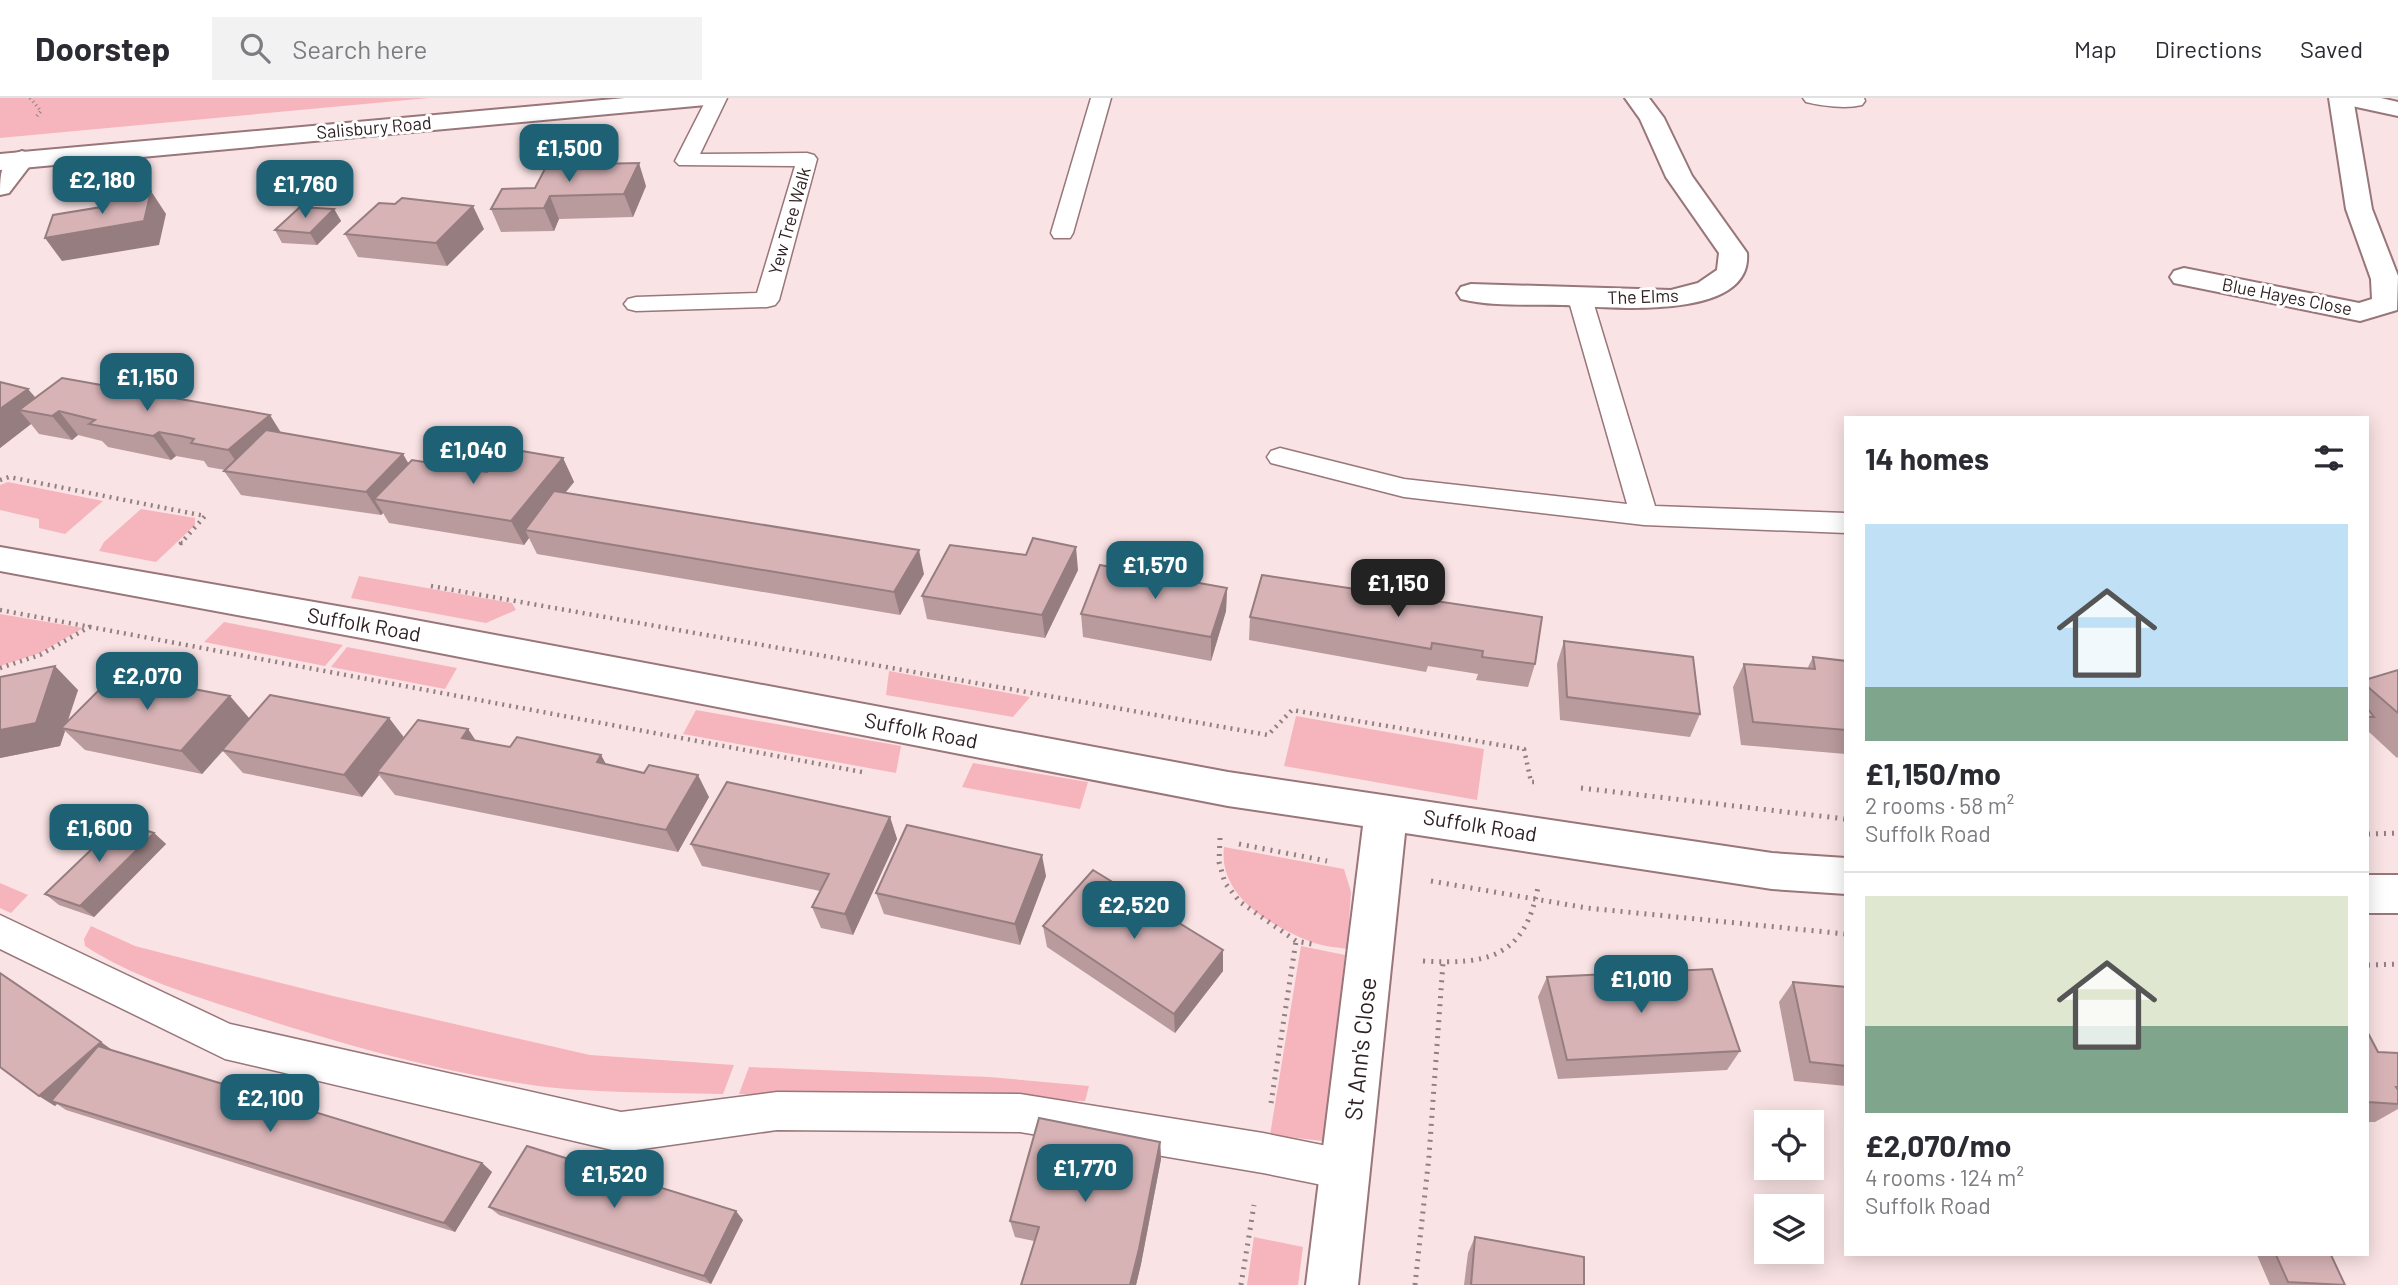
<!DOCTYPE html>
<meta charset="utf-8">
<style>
body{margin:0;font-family:Barlow,sans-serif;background:#f2f2f3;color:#2b2b33;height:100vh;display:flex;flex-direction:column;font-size:26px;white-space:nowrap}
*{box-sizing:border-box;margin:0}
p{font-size:23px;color:#7c7c81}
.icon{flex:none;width:38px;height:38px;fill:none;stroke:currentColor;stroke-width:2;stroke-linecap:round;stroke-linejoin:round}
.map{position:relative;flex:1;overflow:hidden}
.sheet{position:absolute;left:1844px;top:318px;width:525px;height:840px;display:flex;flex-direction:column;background:#fff;border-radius:0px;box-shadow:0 4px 18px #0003}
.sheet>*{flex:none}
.fabs{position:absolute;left:1754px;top:1012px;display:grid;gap:14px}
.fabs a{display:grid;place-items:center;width:70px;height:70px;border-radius:0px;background:#fff;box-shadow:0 4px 18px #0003;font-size:35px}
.price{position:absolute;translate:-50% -60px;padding:0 16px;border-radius:14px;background:#1e6074;color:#fff;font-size:23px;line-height:46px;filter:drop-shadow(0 2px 4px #0008)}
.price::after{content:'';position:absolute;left:50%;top:42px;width:21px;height:16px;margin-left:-10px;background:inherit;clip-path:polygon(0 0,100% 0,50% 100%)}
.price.selected{background:#222;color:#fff}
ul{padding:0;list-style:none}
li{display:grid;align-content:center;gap:14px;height:371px;padding:0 21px}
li+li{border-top:2px solid #e1e1e2}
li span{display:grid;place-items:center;height:217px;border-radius:0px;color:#555}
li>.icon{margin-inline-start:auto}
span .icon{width:126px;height:126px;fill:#fffc;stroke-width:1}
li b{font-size:30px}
h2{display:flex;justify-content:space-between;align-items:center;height:84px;padding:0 21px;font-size:30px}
header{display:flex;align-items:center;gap:42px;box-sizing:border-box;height:98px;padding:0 35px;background:#fff;border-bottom:2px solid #e1e1e2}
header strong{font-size:33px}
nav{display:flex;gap:38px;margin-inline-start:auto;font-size:24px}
.search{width:490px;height:63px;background:#f2f2f3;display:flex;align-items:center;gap:18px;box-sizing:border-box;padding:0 24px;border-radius:0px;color:#7c7c81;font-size:26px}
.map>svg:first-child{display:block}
.green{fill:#f6b5bc}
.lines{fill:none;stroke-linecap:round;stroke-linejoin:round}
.service-casing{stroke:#98767a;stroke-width:3}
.minor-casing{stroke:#98767a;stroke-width:4}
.tertiary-casing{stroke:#98767a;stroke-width:4}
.secondary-casing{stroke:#98767a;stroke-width:4}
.path-far2{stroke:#927f81;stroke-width:3.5;stroke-dasharray:1 3.5;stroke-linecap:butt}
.path-far1{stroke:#927f81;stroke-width:4.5;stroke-dasharray:2 5;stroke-linecap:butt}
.path{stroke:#927f81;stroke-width:5;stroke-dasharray:2 6;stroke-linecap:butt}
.service{fill:#fff;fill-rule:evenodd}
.minor{fill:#fff;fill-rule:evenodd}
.tertiary{fill:#fff;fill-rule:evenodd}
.secondary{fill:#fff;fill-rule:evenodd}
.wall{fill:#b99a9d}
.shaded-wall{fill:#967d7f}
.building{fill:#d7b3b6;stroke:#967d7f;stroke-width:2}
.labels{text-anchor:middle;stroke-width:6;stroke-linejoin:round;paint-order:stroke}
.far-street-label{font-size:18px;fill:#302224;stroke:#fff}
.street-label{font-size:21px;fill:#302224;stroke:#fff}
.near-street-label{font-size:24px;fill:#302224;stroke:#fff}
</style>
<header>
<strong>Doorstep</strong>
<div class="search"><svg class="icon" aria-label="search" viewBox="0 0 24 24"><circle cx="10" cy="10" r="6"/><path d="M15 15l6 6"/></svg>Search here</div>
<nav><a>Map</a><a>Directions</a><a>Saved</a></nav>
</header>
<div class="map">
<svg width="2398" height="1187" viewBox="0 0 2398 1187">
<rect width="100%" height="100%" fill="#fae3e5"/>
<g class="green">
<path d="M0,0H429L0,40Z"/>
<path d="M8,384L103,403L65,436L39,430V421L0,412V387Z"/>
<path d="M141,411L195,420V427L156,464L99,453L104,444Z"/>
<path d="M359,478L512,505L516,512L486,525L351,500Z"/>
<path d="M0,516L83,530L40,555L0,568Z"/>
<path d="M224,524L343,547L325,568L204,544Z"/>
<path d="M347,549L457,570L445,591L331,569Z"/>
<path d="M889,573L1030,599L1013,619L886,597Z"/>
<path d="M696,612L901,648L896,675L683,636Z"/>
<path d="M1296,618L1484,651L1477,702L1284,668Z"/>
<path d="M973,665L1088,684L1080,711L962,689Z"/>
<path d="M1224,749L1344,771L1351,794L1347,851C1335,849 1320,848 1309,843C1269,827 1218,797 1224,749Z"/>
<path d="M0,785L28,797L11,815L0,810Z"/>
<path d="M91,828L135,848L166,856L337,899L590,957L734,967L723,996C653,994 581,996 512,984C422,969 332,943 246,915C191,897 133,879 85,848L84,841Z"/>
<path d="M1301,848L1345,857L1323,1043L1270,1037Z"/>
<path d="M749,969L989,979L1089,988L1085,1003L739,996Z"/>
<path d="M1254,1139L1303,1149L1298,1187H1247Z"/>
</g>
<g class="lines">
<g class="service-casing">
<g id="service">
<path d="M707,0H727L700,56L807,55L814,57L817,61L779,202L775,207L767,209L636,213L628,211L624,206L628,201L636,199L757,195L795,68L679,67L675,63Z"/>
<path d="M1091,0H1111L1073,135L1070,140H1054L1051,135Z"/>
<path d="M1803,0H1864L1865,3L1862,7C1846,11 1822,8 1806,4Z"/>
<path d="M1580,193L1588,195L1592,200L1655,408L1846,415V435L1644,427L1404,399L1271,365L1267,359L1271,353L1280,350L1404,381L1627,406L1568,200L1572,195Z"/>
<path d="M0,817L230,926L621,1014L777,994L1020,996L1263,1035L1347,1052L1361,1058L1367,1072L1361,1086L1347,1092L1263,1075L1020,1034L777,1032L621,1054L225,961L0,851Z"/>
</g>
</g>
<g class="minor-casing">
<g id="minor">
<path d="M1625,0H1649L1664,20L1692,78L1747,155C1753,225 1605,209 1563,207C1530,206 1493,209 1461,201L1457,195L1461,189L1471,186L1671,192L1698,185L1717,172L1719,155L1666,79L1640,21Z"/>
<path d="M2329,0H2353L2372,111L2398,178L2397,212L2360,223L2174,185L2170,179L2174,173L2184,170L2359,205L2372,201L2371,181L2346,111Z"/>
<path d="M22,53L31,56L35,61L9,95L0,97C0,78 0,59 22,53Z"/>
<path d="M0,449L383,516L1228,674L1772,755L1846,760V796L1772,791L1405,735L1358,1187H1306L1363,728L1228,708L383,544L0,473Z"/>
<rect x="2368" y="777" width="30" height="38"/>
</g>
</g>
<g class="tertiary-casing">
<path id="tertiary" d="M625,0H718L715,5L706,7L0,72V56Z"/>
</g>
<g class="secondary-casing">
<path id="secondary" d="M2335,0H2381L2398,4V18L2338,5Z"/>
</g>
<path class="path-far2" d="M30,0L41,13L36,19"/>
<g class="path-far1">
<path d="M0,382L9,379L205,418L181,445H184"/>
<path d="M431,488L1268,637L1292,612L1524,651L1531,684H1534"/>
<path d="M0,512L862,674"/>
<path d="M0,570L40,557L91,528"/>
</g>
<g class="path">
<path d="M1581,690L1846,721"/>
<path d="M2368,736L2398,735"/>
<path d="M1220,740L1219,764L1225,785L1240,804L1296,843L1317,847"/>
<path d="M1239,746L1327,763"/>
<path d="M1431,783L1587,810L1846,836"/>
<path d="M1423,863C1488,867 1525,859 1538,789"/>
<path d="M2368,867L2398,866"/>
<path d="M1271,1005L1296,843"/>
<path d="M1241,1187L1254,1107"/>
<path d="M1415,1187L1429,1058L1443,865"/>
</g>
<use href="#service" class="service"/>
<use href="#minor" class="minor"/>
<use href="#tertiary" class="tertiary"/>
<use href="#secondary" class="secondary"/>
</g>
<g class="wall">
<path d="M646,88L633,119L559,121L554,133L501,134L491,111L502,91Z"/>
<path d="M334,111L341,123L317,147L282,145L275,132Z"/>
<path d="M484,131L447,168L358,159L345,136Z"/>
<path d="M0,284L36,300L282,335L409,365L487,374L563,360L574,384L565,395L924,476L900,517L537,456L529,440L524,447L389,425L383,415L381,417L241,397L224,373L225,372L208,369L204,363L176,358L171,362L108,349L102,343L78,337L72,342L39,336L31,326L0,350Z"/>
<path d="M1026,457L1078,472L1045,540L927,521L922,498Z"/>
<path d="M1262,477L1535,566L1528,589L1476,582L1478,576L1428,568L1426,574L1249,542L1250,519Z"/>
<path d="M1227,490L1226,513L1211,563L1083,539L1081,516Z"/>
<path d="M1564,543L1700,616L1690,639L1560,622L1557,566Z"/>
<path d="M1813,559L1846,563V656L1741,647L1733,589L1744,566L1807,571Z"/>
<path d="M2398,572V659L2397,660L2368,633V581Z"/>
<path d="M0,579L78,592L68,623L389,620L404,640L468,631L476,643L510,649L601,657L606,666L709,699L678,754L395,697L379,677L362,699L243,675L223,653L202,676L85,652L65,633L60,648L0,660Z"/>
<path d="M890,719L897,741L853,837L821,830L812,809L820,793L702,768L691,746Z"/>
<path d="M154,735L166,746L94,819L59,807L45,796Z"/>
<path d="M1046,778L1020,847L884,816L876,795Z"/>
<path d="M1043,828L1223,873L1175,935L1047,849Z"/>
<path d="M1547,879L1740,953L1727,972L1558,981L1538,899Z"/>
<path d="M1793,884L1846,889V988L1794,983L1779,904Z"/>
<path d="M2368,935L2378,954L2398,955V1011L2375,1024H2368Z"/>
<path d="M112,952L482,1065L492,1074L455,1134L66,1012L57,1006L55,1008L39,998Z"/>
<path d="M1160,1044L1161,1061L1141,1166L1136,1187H1021L1034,1143L1015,1139L1010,1123Z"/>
<path d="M489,1109L743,1122L711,1186L499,1117Z"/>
<path d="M1475,1139L1584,1187H1464L1468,1155Z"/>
<path d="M2257,1157H2331L2345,1187H2270Z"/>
</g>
<g class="shaded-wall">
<path d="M639,65L646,88L633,119L624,96Z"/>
<path d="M151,93L166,116L159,147L62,163L45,140Z"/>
<path d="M550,98L559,121L554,133L544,110Z"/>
<path d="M473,108L484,131L447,168L436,145Z"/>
<path d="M334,111L341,123L317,147L310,135Z"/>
<path d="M28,291L48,314L19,312L31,326L0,350V311Z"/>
<path d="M59,313L78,337L72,342L52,318Z"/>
<path d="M270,317L285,341L245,376L228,352Z"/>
<path d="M159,334L176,358L171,362L153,338Z"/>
<path d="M403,356L417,380L374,401L383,415L381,417L366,394Z"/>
<path d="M563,360L574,384L534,433L525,432L529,440L524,447L511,423Z"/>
<path d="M1076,449L1078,472L1045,540L1042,517Z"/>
<path d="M919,452L924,476L900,517L894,494Z"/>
<path d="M1227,490L1226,513L1211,563V539Z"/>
<path d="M55,568L78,592L65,630H61L65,633L60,648L0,660V632Z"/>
<path d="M230,598L250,621L202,676L181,653Z"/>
<path d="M389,620L406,642L377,674L379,677L362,699L344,677Z"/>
<path d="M468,631L483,654L462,640Z"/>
<path d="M601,657L613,680L597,664Z"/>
<path d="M698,677L709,699L678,754L666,732Z"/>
<path d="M890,719L897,741L853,837L845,816Z"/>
<path d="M154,735L166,746L94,819L80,808Z"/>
<path d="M1042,757L1046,778L1020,847L1015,826Z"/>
<path d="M1223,852V873L1175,935L1174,916Z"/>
<path d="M101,944L115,954L51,1003L57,1006L55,1008L39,998Z"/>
<path d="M1160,1044L1161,1061L1141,1166L1136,1187H1130Z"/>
<path d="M482,1065L492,1074L455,1134L444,1125Z"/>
<path d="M736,1113L743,1122L711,1186L704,1178Z"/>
</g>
<g class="building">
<path d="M639,65L624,96L550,98L544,110L491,111L502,91L535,90L547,67Z"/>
<path d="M151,93L144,123L45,140L53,117L107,108L109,100Z"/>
<path d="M402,100L473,108L436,145L345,136L379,105L395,106Z"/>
<path d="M300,109L334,111L310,135L275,132Z"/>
<path d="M62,280L270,317L228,352L191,345L194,341L181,338L159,334L153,338L89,326L95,322L59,313L52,318L19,312Z"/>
<path d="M0,284L28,291L0,311Z"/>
<path d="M266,332L403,356L366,394L224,373Z"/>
<path d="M510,351L563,360L511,423L374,401L412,362L487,374Z"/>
<path d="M554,393L919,452L894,494L525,432Z"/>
<path d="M1033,440L1076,449L1042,517L922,498L950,447L1026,457Z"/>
<path d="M1100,467L1227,490L1211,539L1081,516Z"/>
<path d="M1262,477L1542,519L1535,566L1482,559L1483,553L1432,545L1431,551L1250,519Z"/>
<path d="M1564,543L1693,559L1700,616L1567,599Z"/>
<path d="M1813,559L1846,563V632L1753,624L1744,566L1815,571Z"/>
<path d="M55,568L36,625L0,632V579Z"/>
<path d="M2398,572V615L2368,589V581Z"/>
<path d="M115,576L230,598L181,653L61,630Z"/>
<path d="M270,597L389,620L344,677L222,652Z"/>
<path d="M2368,611L2374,619H2368Z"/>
<path d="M418,622L468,631L462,640L488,645L510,649L517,639L601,657L597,664L644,675L649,667L698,677L666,732L377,674Z"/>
<path d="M727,684L890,719L845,816L812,809L829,776L691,746Z"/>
<path d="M120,724L154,735L80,808L45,796Z"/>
<path d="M907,727L1042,757L1015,826L876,795Z"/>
<path d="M1093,772L1223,852L1174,916L1043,828Z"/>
<path d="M1712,871L1740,953L1567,962L1547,879Z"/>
<path d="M0,875L101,944L39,998L0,969Z"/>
<path d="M1793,884L1846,889V968L1810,964Z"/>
<path d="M2368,935L2378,954L2398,955V989H2396L2398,992V1006L2368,1004Z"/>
<path d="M98,948L482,1065L444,1125L51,1003Z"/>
<path d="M1039,1020L1160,1044L1139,1151L1130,1187H1021L1039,1129L1010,1123Z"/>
<path d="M527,1048L736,1113L704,1178L489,1109Z"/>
<path d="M1475,1139L1584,1159V1187H1471Z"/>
<path d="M2276,1157H2331L2345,1187L2288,1184Z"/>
</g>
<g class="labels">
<g class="far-street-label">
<text transform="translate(374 30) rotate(-5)" y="6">Salisbury Road</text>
<text transform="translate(790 123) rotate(-74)" y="6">Yew Tree Walk</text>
<text transform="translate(1643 199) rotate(-2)" y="6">The Elms</text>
<text transform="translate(2287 199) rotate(11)" y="6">Blue Hayes Close</text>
</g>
<g class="street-label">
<text transform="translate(364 527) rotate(10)" y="7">Suffolk Road</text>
<text transform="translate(921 633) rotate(11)" y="7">Suffolk Road</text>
<text transform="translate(1480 728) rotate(9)" y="7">Suffolk Road</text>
</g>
<g class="near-street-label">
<text transform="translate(1361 951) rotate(-84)" y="8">St Ann's Close</text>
</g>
</g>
</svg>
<div class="fabs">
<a><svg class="icon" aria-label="locate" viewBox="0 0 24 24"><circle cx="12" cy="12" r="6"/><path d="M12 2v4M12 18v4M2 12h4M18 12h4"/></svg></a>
<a><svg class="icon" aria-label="layers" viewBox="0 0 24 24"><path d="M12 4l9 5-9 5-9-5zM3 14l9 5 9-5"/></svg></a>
</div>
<b class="price" style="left:569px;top:86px">£1,500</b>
<b class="price" style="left:102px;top:118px">£2,180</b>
<b class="price" style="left:305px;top:122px">£1,760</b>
<b class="price" style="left:147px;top:315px">£1,150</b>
<b class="price" style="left:473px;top:388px">£1,040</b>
<b class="price" style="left:1155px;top:503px">£1,570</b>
<b class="price selected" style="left:1398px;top:521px">£1,150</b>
<b class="price" style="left:147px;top:614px">£2,070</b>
<b class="price" style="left:99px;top:766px">£1,600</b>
<b class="price" style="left:1134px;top:843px">£2,520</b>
<b class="price" style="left:1641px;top:917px">£1,010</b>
<b class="price" style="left:270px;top:1036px">£2,100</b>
<b class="price" style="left:1085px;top:1106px">£1,770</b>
<b class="price" style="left:614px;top:1112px">£1,520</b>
<section class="sheet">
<h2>14 homes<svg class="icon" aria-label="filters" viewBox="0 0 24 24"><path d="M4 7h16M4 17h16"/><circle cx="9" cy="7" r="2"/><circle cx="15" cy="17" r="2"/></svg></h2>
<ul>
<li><span style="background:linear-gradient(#bfe0f5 75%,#7fa58c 0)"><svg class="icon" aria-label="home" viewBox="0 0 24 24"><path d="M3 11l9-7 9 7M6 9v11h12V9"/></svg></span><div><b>£1,150/mo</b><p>2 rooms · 58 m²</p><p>Suffolk Road</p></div></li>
<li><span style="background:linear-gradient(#dfe7d0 60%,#7fa58c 0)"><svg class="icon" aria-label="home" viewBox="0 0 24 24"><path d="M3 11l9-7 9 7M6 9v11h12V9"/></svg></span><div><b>£2,070/mo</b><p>4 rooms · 124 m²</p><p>Suffolk Road</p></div></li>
</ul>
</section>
</div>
